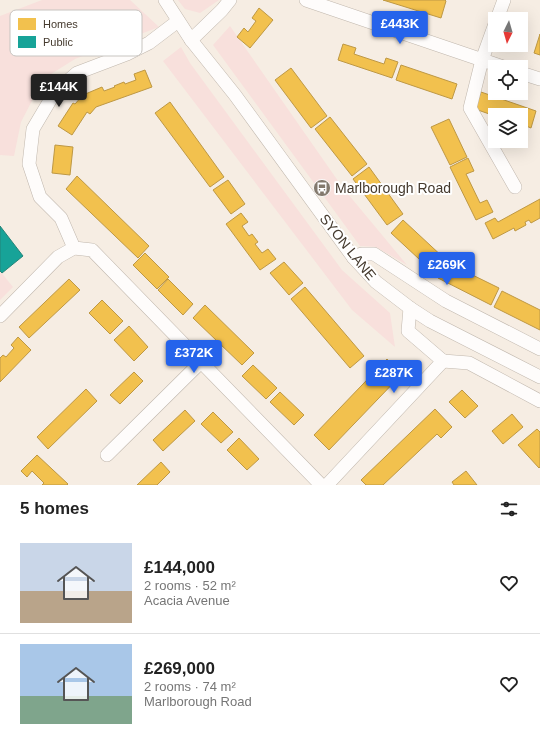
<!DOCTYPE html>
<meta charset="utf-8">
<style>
body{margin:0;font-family:Helvetica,sans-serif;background:#f6f6f6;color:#222;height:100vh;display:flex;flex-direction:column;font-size:15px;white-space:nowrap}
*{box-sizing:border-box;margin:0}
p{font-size:13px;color:#767676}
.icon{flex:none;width:22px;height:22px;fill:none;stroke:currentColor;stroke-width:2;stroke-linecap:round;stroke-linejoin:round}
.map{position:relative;height:485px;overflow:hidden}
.sheet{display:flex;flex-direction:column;background:#fff;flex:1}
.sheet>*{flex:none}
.needle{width:26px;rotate:185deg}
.tools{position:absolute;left:488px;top:12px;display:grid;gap:8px}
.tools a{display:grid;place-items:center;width:40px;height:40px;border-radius:0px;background:#fff;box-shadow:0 4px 16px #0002;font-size:20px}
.price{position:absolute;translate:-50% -34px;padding:0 9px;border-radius:4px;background:#2563eb;color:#fff;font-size:13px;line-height:26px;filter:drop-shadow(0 1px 2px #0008)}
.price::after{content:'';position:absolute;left:50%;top:24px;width:12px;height:9px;margin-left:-6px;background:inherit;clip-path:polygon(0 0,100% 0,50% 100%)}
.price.selected{background:#222;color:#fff}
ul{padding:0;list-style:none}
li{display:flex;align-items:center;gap:12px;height:100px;padding:0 20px}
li+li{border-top:1px solid #e0e0e0}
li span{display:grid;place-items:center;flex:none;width:112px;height:80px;border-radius:0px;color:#555}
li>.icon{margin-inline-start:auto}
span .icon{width:48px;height:48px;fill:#fffc;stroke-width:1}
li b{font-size:17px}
h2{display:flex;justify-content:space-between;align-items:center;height:48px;padding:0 20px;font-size:17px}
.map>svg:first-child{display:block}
.green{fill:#f8e0dc}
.homes{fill:#f2c14e;stroke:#be9844}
.public{fill:#17a398;stroke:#258478}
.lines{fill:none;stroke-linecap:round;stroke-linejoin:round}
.minor-casing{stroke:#c0b7ad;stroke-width:14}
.minor{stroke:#fefcfb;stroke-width:13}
.labels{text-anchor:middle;stroke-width:4;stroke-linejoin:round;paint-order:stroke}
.poi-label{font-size:14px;fill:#453a2e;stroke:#fff;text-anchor:start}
.street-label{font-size:14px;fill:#453a2e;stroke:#fff}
.key{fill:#fff;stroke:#c7c4c0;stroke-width:1}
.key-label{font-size:11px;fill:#453a2e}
</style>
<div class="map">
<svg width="540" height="485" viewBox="0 0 540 485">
<rect width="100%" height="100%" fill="#f6ede3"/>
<g class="green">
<path d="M42,0H130L159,27L75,59L51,74L37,91L21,122L14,156L0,155V16Z"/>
<path d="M178,0H219L200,13L185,9Z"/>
<path d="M230,26L343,188L407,265L376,247L360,246L213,45Z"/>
<path d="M181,47L190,63L342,270L390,313L395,347L352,310L163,61Z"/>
<path d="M0,271L13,287L0,300Z"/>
</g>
<g class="homes">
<path d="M383,0H445L446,1L441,18Z"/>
<path d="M259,8L273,20L250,48L237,37L244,28L248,32L256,21L252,18Z"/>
<path d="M540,34V55L534,53Z"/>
<path d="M343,44L356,48L354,54L384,64L386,58L398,62L392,78L338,60Z"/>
<path d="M401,65L457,84L452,99L396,80Z"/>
<path d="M291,68L327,116L311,128L275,80Z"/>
<path d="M145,70L152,87L96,107L90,114L87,112L72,135L58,126L73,103L75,104L83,95L102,87L104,91L115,87L114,86L124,82L125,84L136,80L134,74Z"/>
<path d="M481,92L536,111L531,128L521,124V115L495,116L475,109Z"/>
<path d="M170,102L224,177L210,187L155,113Z"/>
<path d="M330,117L367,164L352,176L315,129Z"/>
<path d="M449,119L467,157L450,165L431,127Z"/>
<path d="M55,145L73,147L70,175L52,173Z"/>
<path d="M468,158L474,171L466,174L480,203L487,200L493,212L476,220L450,167Z"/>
<path d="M369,167L403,214L387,225L353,179Z"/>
<path d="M77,176L149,246L138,258L66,189Z"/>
<path d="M228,180L245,204L231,214L213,190Z"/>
<path d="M540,199V218L531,223L529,220L525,222L526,225L515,231L514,228L493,239L485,223L495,218L498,222Z"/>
<path d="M241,213L248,222L242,226L249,236L252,234L258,242L255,244L262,253L268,249L276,259L260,270L226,224Z"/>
<path d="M403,220L445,259L433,272L391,233Z"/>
<path d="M145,253L169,277L157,289L133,265Z"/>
<path d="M284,262L303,283L289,295L270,273Z"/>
<path d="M446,262L499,288L491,305L438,278Z"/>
<path d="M69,279L80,290L29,338L19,327Z"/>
<path d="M168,279L193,304L183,315L158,290Z"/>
<path d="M305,287L364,356L350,368L291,299Z"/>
<path d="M502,291L540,310V330L494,307Z"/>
<path d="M102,300L123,321L110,334L89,313Z"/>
<path d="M205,305L254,353L242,365L193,318Z"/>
<path d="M129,326L148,347L134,361L114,340Z"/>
<path d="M18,337L31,350L0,382V358L3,355L6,357L14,348L11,345Z"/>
<path d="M387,359L402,374L329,450L314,435Z"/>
<path d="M253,365L277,388L266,399L242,376Z"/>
<path d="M134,372L143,381L120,404L110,395Z"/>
<path d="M86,389L97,401L48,449L37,437Z"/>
<path d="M462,390L478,406L465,418L449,402Z"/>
<path d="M280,392L304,415L294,425L270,402Z"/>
<path d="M435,409L452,427L441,438L437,434L383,485H366L361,480Z"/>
<path d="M185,410L195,421L163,451L153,440Z"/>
<path d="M213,412L233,432L221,443L201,424Z"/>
<path d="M512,414L523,427L503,444L492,431Z"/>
<path d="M537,429L540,432V467L539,468L518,445Z"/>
<path d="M239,438L259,459L247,470L227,450Z"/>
<path d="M37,455L68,484L67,485H42L44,483L32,471L27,477L21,471Z"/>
<path d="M161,462L170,472L157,485H137Z"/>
<path d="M466,471L477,485H454L452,482Z"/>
</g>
<path class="public" d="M0,226L23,256L2,273L0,271Z"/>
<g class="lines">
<g class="minor-casing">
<g id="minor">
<path d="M165,0L191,40L235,95L353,257L376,282L410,308L430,321L540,377"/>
<path d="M306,0L503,67"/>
<path d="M497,19L504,0"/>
<path d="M495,24L482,60L470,108L515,187"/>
<path d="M191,40L222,10L230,0"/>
<path d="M521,73L540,79"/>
<path d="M74,248L61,218L40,197L29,164L33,129L55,92L77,73L127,54L149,43L178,21"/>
<path d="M353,257L362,254H374L446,301L540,349"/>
<path d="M0,316L58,257L74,248L92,250L321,485"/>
<path d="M443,361L469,363L540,401"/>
<path d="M107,455L200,363"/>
<path d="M327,485L443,361L408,331L410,308"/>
</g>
</g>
<use href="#minor" class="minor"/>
</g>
<defs>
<g id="bus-disc" transform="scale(0.9)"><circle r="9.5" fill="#83796d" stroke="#fff"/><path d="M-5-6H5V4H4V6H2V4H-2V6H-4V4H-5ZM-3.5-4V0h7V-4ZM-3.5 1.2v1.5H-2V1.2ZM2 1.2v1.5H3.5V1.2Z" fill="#fff"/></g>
</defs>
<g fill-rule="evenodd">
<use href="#bus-disc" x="322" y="188"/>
</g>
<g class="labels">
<g class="poi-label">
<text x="335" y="193">Marlborough Road</text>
</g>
<g class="street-label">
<text transform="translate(348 247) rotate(51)" y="5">SYON LANE</text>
</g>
</g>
<rect x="10" y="10" width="132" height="46" rx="6" class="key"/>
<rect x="18" y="18" width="18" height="12" fill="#f2c14e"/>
<rect x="18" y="36" width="18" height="12" fill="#17a398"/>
<g class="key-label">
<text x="43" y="28">Homes</text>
<text x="43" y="46">Public</text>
</g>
</svg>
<div class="tools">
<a><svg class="needle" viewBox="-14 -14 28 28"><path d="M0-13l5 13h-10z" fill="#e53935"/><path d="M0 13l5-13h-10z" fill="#767676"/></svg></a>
<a><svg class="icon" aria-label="locate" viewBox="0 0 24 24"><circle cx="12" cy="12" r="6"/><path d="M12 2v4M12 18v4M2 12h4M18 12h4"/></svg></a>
<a><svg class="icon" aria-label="layers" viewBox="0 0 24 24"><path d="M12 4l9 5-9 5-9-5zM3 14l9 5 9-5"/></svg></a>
</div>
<b class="price" style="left:400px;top:45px">£443K</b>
<b class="price selected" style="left:59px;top:108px">£144K</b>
<b class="price" style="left:447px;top:286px">£269K</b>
<b class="price" style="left:194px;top:374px">£372K</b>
<b class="price" style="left:394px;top:394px">£287K</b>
</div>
<section class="sheet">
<h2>5 homes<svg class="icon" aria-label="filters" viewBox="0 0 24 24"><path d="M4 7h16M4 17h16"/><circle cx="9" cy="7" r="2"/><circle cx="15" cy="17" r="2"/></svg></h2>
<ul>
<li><span style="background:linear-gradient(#c9d6e8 60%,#b9a48a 0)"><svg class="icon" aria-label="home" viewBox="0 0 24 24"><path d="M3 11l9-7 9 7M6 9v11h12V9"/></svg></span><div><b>£144,000</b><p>2 rooms · 52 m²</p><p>Acacia Avenue</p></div><svg class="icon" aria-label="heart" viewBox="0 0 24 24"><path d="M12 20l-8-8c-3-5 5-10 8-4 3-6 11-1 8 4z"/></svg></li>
<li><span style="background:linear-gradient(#a9c7e8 65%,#7fa58c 0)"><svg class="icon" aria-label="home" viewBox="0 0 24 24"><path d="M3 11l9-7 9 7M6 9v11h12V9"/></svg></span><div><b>£269,000</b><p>2 rooms · 74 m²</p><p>Marlborough Road</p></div><svg class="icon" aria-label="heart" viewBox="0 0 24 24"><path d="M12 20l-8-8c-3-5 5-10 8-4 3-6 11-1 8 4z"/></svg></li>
</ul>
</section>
